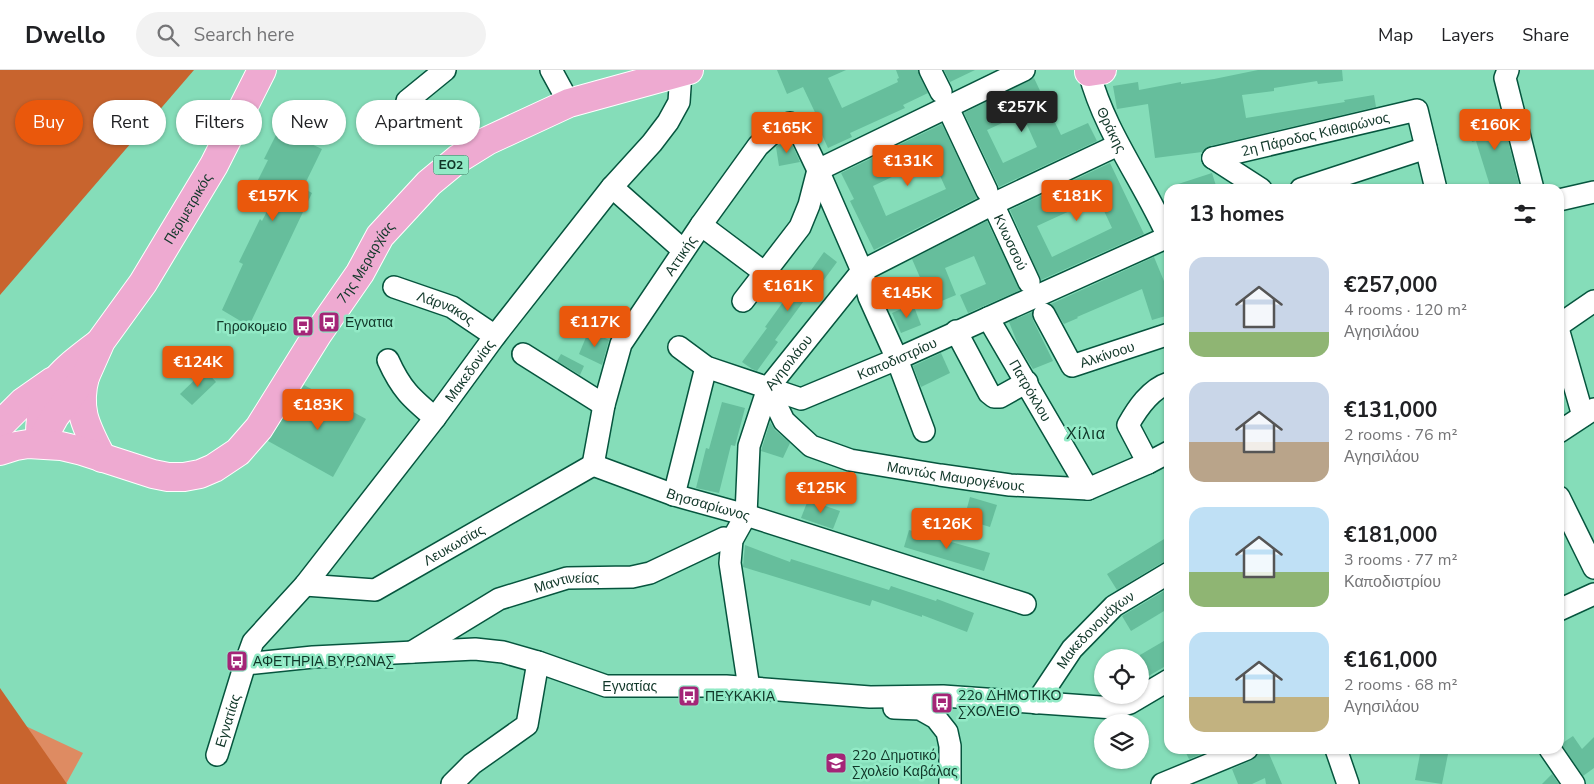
<!DOCTYPE html>
<meta charset="utf-8">
<style>
body{margin:0;font-family:"Nunito Sans",sans-serif;background:#f2f2f2;color:#202124;height:100vh;display:flex;flex-direction:column;font-size:19px;white-space:nowrap}
*{box-sizing:border-box;margin:0}
p{font-size:16px;color:#757577}
.icon{flex:none;width:28px;height:28px;fill:none;stroke:currentColor;stroke-width:2;stroke-linecap:round;stroke-linejoin:round}
.map{position:relative;flex:1;overflow:hidden}
.sheet{position:absolute;left:1164px;top:114px;width:400px;height:570px;display:flex;flex-direction:column;background:#fff;border-radius:15px;box-shadow:0 1px 4px #0004}
.sheet>*{flex:none}
.guide{position:absolute;left:15px;top:30px;width:475px;height:45px;display:flex;gap:10px}
.tools{position:absolute;left:1094px;top:579px;display:grid;gap:10px}
.tools a{display:grid;place-items:center;width:55px;height:55px;border-radius:50%;background:#fff;box-shadow:0 1px 4px #0004;font-size:25px}
.price{position:absolute;translate:-50% -42px;padding:0 11px;border-radius:5px;background:#ea580c;color:#fff;font-size:16px;line-height:32px;filter:drop-shadow(0 1px 2px #0008)}
.price::after{content:'';position:absolute;left:50%;top:30px;width:15px;height:11px;margin-left:-8px;background:inherit;clip-path:polygon(0 0,100% 0,50% 100%)}
.price.on{background:#222;color:#fff}
ul{padding:0;list-style:none}
li{display:flex;align-items:center;gap:15px;height:125px;padding:0 25px}
li span{display:grid;place-items:center;flex:none;width:140px;height:100px;border-radius:15px;color:#555}
li>.icon{margin-inline-start:auto}
span .icon{width:60px;height:60px;fill:#fffc;stroke-width:1}
li b{font-size:21px}
h2{display:flex;justify-content:space-between;align-items:center;height:60px;padding:0 25px;font-size:21px}
.chip{padding:0 18px;border-radius:22px;background:#fff;box-shadow:0 1px 4px #0004;font-size:18px;line-height:45px}
.chip.on{background:#ea580c;color:#fff}
header{display:flex;align-items:center;gap:30px;box-sizing:border-box;height:70px;padding:0 25px;background:#fff;border-bottom:1px solid #e0e0e0}
header strong{font-size:24px}
nav{display:flex;gap:28px;margin-inline-start:auto;font-size:18px}
.search{width:350px;height:45px;background:#f2f2f2;display:flex;align-items:center;gap:12px;box-sizing:border-box;padding:0 18px;border-radius:28px;color:#757577;font-size:19px}
.map>svg:first-child{display:block}
.green{fill:#de8b62}
.forest{fill:#c8642e}
.building{fill:#66be9c;fill-rule:evenodd}
.lines{fill:none;stroke-linecap:round;stroke-linejoin:round}
.minor-casing{stroke:#06553e;stroke-width:24}
.major-casing{stroke:#fff;stroke-width:30}
.minor{stroke:#fff;stroke-width:21}
.major{stroke:#eeaad1;stroke-width:28}
.labels{text-anchor:middle;stroke-width:5;stroke-linejoin:round;paint-order:stroke}
.shield{fill:#92eac6;stroke:#386d58;stroke-width:1}
.shield-label{font-size:12px;font-weight:bold;fill:#113729}
.street-label{font-size:14px;fill:#113729;stroke:#92eac6}
.poi-label{font-size:14px;fill:#113729;stroke:#92eac6;text-anchor:start}
.quarter-label{font-size:16px;letter-spacing:1px;fill:#113729;stroke:#92eac6}
</style>
<header>
<strong>Dwello</strong>
<div class="search"><svg class="icon" aria-label="search" viewBox="0 0 24 24"><circle cx="10" cy="10" r="6"/><path d="M15 15l6 6"/></svg>Search here</div>
<nav><a>Map</a><a>Layers</a><a>Share</a></nav>
</header>
<div class="map">
<svg width="1594" height="714" viewBox="0 0 1594 714">
<rect width="100%" height="100%" fill="#85ddb9"/>
<path class="green" d="M0,644L83,683L66,714H0Z"/>
<g class="forest">
<path d="M0,0H194L0,225Z"/>
<path d="M0,618L67,714H0Z"/>
</g>
<g class="building">
<path d="M777,0H846L828,8L842,38L898,12L897,9L899,8L896,0H918L928,23L903,35L905,38L850,63L852,67L828,78L817,54L820,53L803,17L787,24Z"/>
<path d="M944,0H975L950,12Z"/>
<path d="M1258,0H1342L1343,11L1318,14L1317,11L1274,18V21L1242,25L1246,48L1345,32L1344,30L1374,25L1376,37L1210,76L1202,82L1155,88L1148,34L1117,39L1113,16L1138,12L1139,20L1181,12V14L1214,9Z"/>
<path d="M1034,8L1061,65L1088,53L1097,71L999,117L964,43ZM1022,44L1037,77L1003,93L987,60Z"/>
<path d="M1501,42L1520,119H1491L1476,71L1472,72L1466,51Z"/>
<path d="M942,54L977,128L874,180L850,131L854,129L841,103ZM932,88L946,119L886,146L873,116Z"/>
<path d="M279,59L322,79L303,118L312,123L249,256L222,240L243,194L239,192L260,149L262,151L278,120L258,110L268,90L264,89Z"/>
<path d="M791,72L800,92L779,96L776,77L778,75Z"/>
<path d="M1110,93L1144,164L1041,210L1010,140ZM1098,128L1112,158L1052,187L1037,156Z"/>
<path d="M1212,103L1217,119H1172V116Z"/>
<path d="M987,151L1020,220L968,243L960,225L986,214L974,186L945,198L956,225L932,235L912,189Z"/>
<path d="M824,182L837,192L812,226L809,224L775,270L778,272L757,301L752,299L742,292L767,258L765,257L788,225L792,227Z"/>
<path d="M1154,187L1166,216L1169,215V245L1152,250L1142,219L1077,247L1078,248L1064,254L1051,234Z"/>
<path d="M913,234L921,255L901,263L892,243Z"/>
<path d="M1032,242L1033,250L1053,291L1033,299L1019,277L1009,252Z"/>
<path d="M589,260L609,270L602,295L579,284Z"/>
<path d="M941,283L950,303L921,317L913,296Z"/>
<path d="M561,284L584,296L580,305L557,291Z"/>
<path d="M205,300L216,312L192,335L180,324Z"/>
<path d="M304,315L366,349L333,407L268,371Z"/>
<path d="M722,332L745,338L735,376L731,375L719,423L696,418L706,378L709,379Z"/>
<path d="M770,352L775,360L790,373L783,388L761,381Z"/>
<path d="M970,427L997,435L990,457L964,449Z"/>
<path d="M808,430L840,441L833,459L801,448Z"/>
<path d="M909,460L990,483L984,501L904,477Z"/>
<path d="M1169,466V491L1163,492L1117,520L1107,504Z"/>
<path d="M745,475L790,492L791,489L889,520L891,516L936,531L937,529L974,543L967,562L922,545V547L872,530L870,536L743,497Z"/>
<path d="M1169,518V538L1131,561L1122,546Z"/>
<path d="M1169,568V594L1140,611V585Z"/>
<path d="M1573,666L1582,679L1594,667V698L1583,706L1561,674Z"/>
<path d="M1184,679H1215L1189,689Z"/>
<path d="M1259,679H1267L1282,714H1266L1265,708L1252,714H1238L1232,699L1252,690L1257,686Z"/>
<path d="M1421,679H1449L1442,714L1415,710Z"/>
<path d="M1552,704L1559,714H1542Z"/>
</g>
<g class="lines">
<g class="minor-casing">
<g id="minor">
<path d="M551,0L569,33"/>
<path d="M930,0L941,22"/>
<path d="M1508,0L1505,8L1533,119"/>
<path id="s1" d="M1089,2C1105,63 1144,112 1169,169"/>
<path d="M407,31L445,0"/>
<path d="M947,36L987,121"/>
<path id="s2" d="M1213,88L1417,40L1436,119"/>
<path d="M1213,88L1261,119"/>
<path d="M612,117L683,180"/>
<path d="M1301,119L1426,78"/>
<path d="M1559,130L1594,122"/>
<path id="s3" d="M993,134L1029,212"/>
<path d="M701,155L765,203"/>
<path id="s4" d="M394,217L452,237L495,266"/>
<path d="M743,231L800,157L809,135L818,100L1024,0"/>
<path id="s5" d="M1044,244L1072,296L1169,264"/>
<path id="s6" d="M988,248L1088,419"/>
<path d="M1559,255L1594,231"/>
<path d="M956,261L989,323L994,327H1000L1027,312"/>
<path d="M1559,262L1583,346"/>
<path id="s7" d="M679,277L706,297L801,329L897,289L1168,167"/>
<path d="M523,284L604,335"/>
<path d="M388,290C401,319 411,328 435,348"/>
<path id="s8" d="M768,318L784,351L811,376L850,390L940,405L1010,415L1088,419L1148,393L1169,382"/>
<path d="M1559,362L1594,339"/>
<path d="M1148,393L1128,355C1137,339 1150,319 1169,313"/>
<path id="s9" d="M593,395L604,335L621,274L701,155L758,76L780,56L790,53L798,58L818,100L862,201L869,227L897,289L924,361"/>
<path id="s10" d="M593,395L674,425L746,445L1025,534"/>
<path d="M674,425L706,297"/>
<path d="M1559,427L1594,498"/>
<path id="s11" d="M305,515L375,520L593,395"/>
<path d="M1559,540L1594,524"/>
<path id="s12" d="M412,582L499,529L567,508L632,507L650,503L724,468L732,470"/>
<path id="s13" d="M245,594L313,587L475,579L503,582L538,592L606,616H726L870,627L943,626L1114,638L1130,633L1169,610"/>
<path id="s14" d="M749,618L730,493L732,470L746,445L749,376L768,318L862,201L993,134L1118,75"/>
<path id="s15" d="M1036,633L1072,579L1114,536L1169,503"/>
<path d="M894,638L920,639L936,648L947,662L950,676V714"/>
<path d="M1336,679L1348,714"/>
<path d="M1550,679L1574,714"/>
<path id="s16" d="M217,685L245,594L253,572L305,515L435,348L495,266L612,117L652,73L668,52L679,32L681,2"/>
<path d="M452,714L472,694L527,655L538,592"/>
<path d="M1162,714L1247,679"/>
</g>
</g>
<g class="major-casing">
<g id="major">
<path d="M1089,0V2L1102,0"/>
<path d="M85,307C76,341 87,358 102,388"/>
<path d="M0,355L23,332L53,311"/>
<path d="M40,365C40,315 62,302 98,274"/>
<path id="s17" d="M40,373L55,346L85,307L101,271L143,213L214,95L262,0"/>
<path id="s18" d="M0,381L16,376L28,374L61,376L82,381L153,404L168,407H184L200,404L214,398L238,382L259,358L317,265L360,203L380,166L429,113L458,89L487,71L569,33L689,0"/>
</g>
</g>
<use href="#minor" class="minor"/>
<use href="#major" class="major"/>
</g>
<defs>
<g id="bus-square" transform="scale(1.125)"><rect x="-9" y="-9" width="18" height="18" rx="4" fill="#a42577" stroke="#92eac6"/><path d="M-5-6H5V4H4V6H2V4H-2V6H-4V4H-5ZM-3.5-4V0h7V-4ZM-3.5 1.2v1.5H-2V1.2ZM2 1.2v1.5H3.5V1.2Z" fill="#fff"/></g>
<g id="school-square" transform="scale(1.125)"><rect x="-9" y="-9" width="18" height="18" rx="4" fill="#a42577" stroke="#92eac6"/><path d="M0-5L7-2L0 1L-7-2ZM-4 1L0 2.5L4 1V4Q0 6-4 4Z" fill="#fff"/></g>
</defs>
<g fill-rule="evenodd">
<use href="#bus-square" x="329" y="252"/>
<use href="#bus-square" x="303" y="256"/>
<use href="#bus-square" x="237" y="591"/>
<use href="#bus-square" x="689" y="626"/>
<use href="#bus-square" x="942" y="633"/>
<use href="#school-square" x="836" y="693"/>
</g>
<g class="labels">
<rect class="shield" x="433.5" y="85.5" width="35" height="19" rx="4"/>
<g class="shield-label">
<text x="451" y="99">ΕΟ2</text>
</g>
<g class="street-label">
<text dy="5" stroke="none"><textPath href="#s1" startOffset="62">Θράκης</textPath></text>
<text dy="5" stroke="none"><textPath href="#s2" startOffset="105">2η Πάροδος Κιθαιρώνος</textPath></text>
<text dy="5" stroke="none"><textPath href="#s17" startOffset="278">Περιμετρικός</textPath></text>
<text dy="5" stroke="none"><textPath href="#s3" startOffset="42">Κνωσσού</textPath></text>
<text dy="5" stroke="none"><textPath href="#s9" startOffset="231">Αττικής</textPath></text>
<text dy="5" stroke="none"><textPath href="#s18" startOffset="479">7ης Μεραρχίας</textPath></text>
<text dy="5" stroke="none"><textPath href="#s4" startOffset="56">Λάρνακος</textPath></text>
<text dy="5" stroke="none"><textPath href="#s5" startOffset="96">Αλκίνοου</textPath></text>
<text dy="5" stroke="none"><textPath href="#s7" startOffset="238">Καποδιστρίου</textPath></text>
<text dy="5" stroke="none"><textPath href="#s14" startOffset="341">Αγησιλάου</textPath></text>
<text dy="5" stroke="none"><textPath href="#s16" startOffset="466">Μακεδονίας</textPath></text>
<text dy="5" stroke="none"><textPath href="#s6" startOffset="84">Πατρόκλου</textPath></text>
<text dy="5" stroke="none"><textPath href="#s8" startOffset="222">Μαντώς Μαυρογένους</textPath></text>
<text dy="5" stroke="none"><textPath href="#s10" startOffset="122">Βησσαρίωνος</textPath></text>
<text dy="5" stroke="none"><textPath href="#s11" startOffset="161">Λευκωσίας</textPath></text>
<text dy="5" stroke="none"><textPath href="#s12" startOffset="172">Μαντινείας</textPath></text>
<text dy="5" stroke="none"><textPath href="#s15" startOffset="95">Μακεδονομάχων</textPath></text>
<text dy="5" stroke="none"><textPath href="#s13" startOffset="391">Εγνατίας</textPath></text>
<text dy="5" stroke="none"><textPath href="#s16" startOffset="36">Εγνατίας</textPath></text>
</g>
<g class="poi-label">
<text x="345" y="257">Εγνατια</text>
<text x="287" y="261" text-anchor="end">Γηροκομειο</text>
<text x="253" y="596">ΑΦΕΤΗΡΙΑ ΒΥΡΩΝΑΣ</text>
<text x="958" y="630">22ο ΔΗΜΟΤΙΚΟ<tspan x="958" dy="16">ΣΧΟΛΕΙΟ</tspan></text>
<text x="705" y="631">ΠΕΥΚΑΚΙΑ</text>
<text x="852" y="690">22ο Δημοτικό<tspan x="852" dy="16">Σχολείο Καβάλας</tspan></text>
</g>
<g class="quarter-label">
<text x="1086" y="369">Χίλια</text>
</g>
</g>
</svg>
<div class="tools">
<a><svg class="icon" aria-label="locate" viewBox="0 0 24 24"><circle cx="12" cy="12" r="6"/><path d="M12 2v4M12 18v4M2 12h4M18 12h4"/></svg></a>
<a><svg class="icon" aria-label="layers" viewBox="0 0 24 24"><path d="M12 4l9 5-9 5-9-5zM3 14l9 5 9-5"/></svg></a>
</div>
<b class="price on" style="left:1022px;top:63px">€257K</b>
<b class="price" style="left:1495px;top:81px">€160K</b>
<b class="price" style="left:787px;top:84px">€165K</b>
<b class="price" style="left:908px;top:117px">€131K</b>
<b class="price" style="left:273px;top:152px">€157K</b>
<b class="price" style="left:1077px;top:152px">€181K</b>
<b class="price" style="left:788px;top:242px">€161K</b>
<b class="price" style="left:907px;top:249px">€145K</b>
<b class="price" style="left:595px;top:278px">€117K</b>
<b class="price" style="left:198px;top:318px">€124K</b>
<b class="price" style="left:318px;top:361px">€183K</b>
<b class="price" style="left:821px;top:444px">€125K</b>
<b class="price" style="left:947px;top:480px">€126K</b>
<div class="guide">
<a class="chip on">Buy</a>
<a class="chip">Rent</a>
<a class="chip">Filters</a>
<a class="chip">New</a>
<a class="chip">Apartment</a>
</div>
<section class="sheet">
<h2>13 homes<svg class="icon" aria-label="filters" viewBox="0 0 24 24"><path d="M4 7h16M4 17h16"/><circle cx="9" cy="7" r="2"/><circle cx="15" cy="17" r="2"/></svg></h2>
<ul>
<li><span style="background:linear-gradient(#c9d6e8 75%,#8fb573 0)"><svg class="icon" aria-label="home" viewBox="0 0 24 24"><path d="M3 11l9-7 9 7M6 9v11h12V9"/></svg></span><div><b>€257,000</b><p>4 rooms · 120 m²</p><p>Αγησιλάου</p></div></li>
<li><span style="background:linear-gradient(#c9d6e8 60%,#b9a48a 0)"><svg class="icon" aria-label="home" viewBox="0 0 24 24"><path d="M3 11l9-7 9 7M6 9v11h12V9"/></svg></span><div><b>€131,000</b><p>2 rooms · 76 m²</p><p>Αγησιλάου</p></div></li>
<li><span style="background:linear-gradient(#bfe0f5 65%,#8fb573 0)"><svg class="icon" aria-label="home" viewBox="0 0 24 24"><path d="M3 11l9-7 9 7M6 9v11h12V9"/></svg></span><div><b>€181,000</b><p>3 rooms · 77 m²</p><p>Καποδιστρίου</p></div></li>
<li><span style="background:linear-gradient(#bfe0f5 65%,#c2b280 0)"><svg class="icon" aria-label="home" viewBox="0 0 24 24"><path d="M3 11l9-7 9 7M6 9v11h12V9"/></svg></span><div><b>€161,000</b><p>2 rooms · 68 m²</p><p>Αγησιλάου</p></div></li>
</ul>
</section>
</div>
